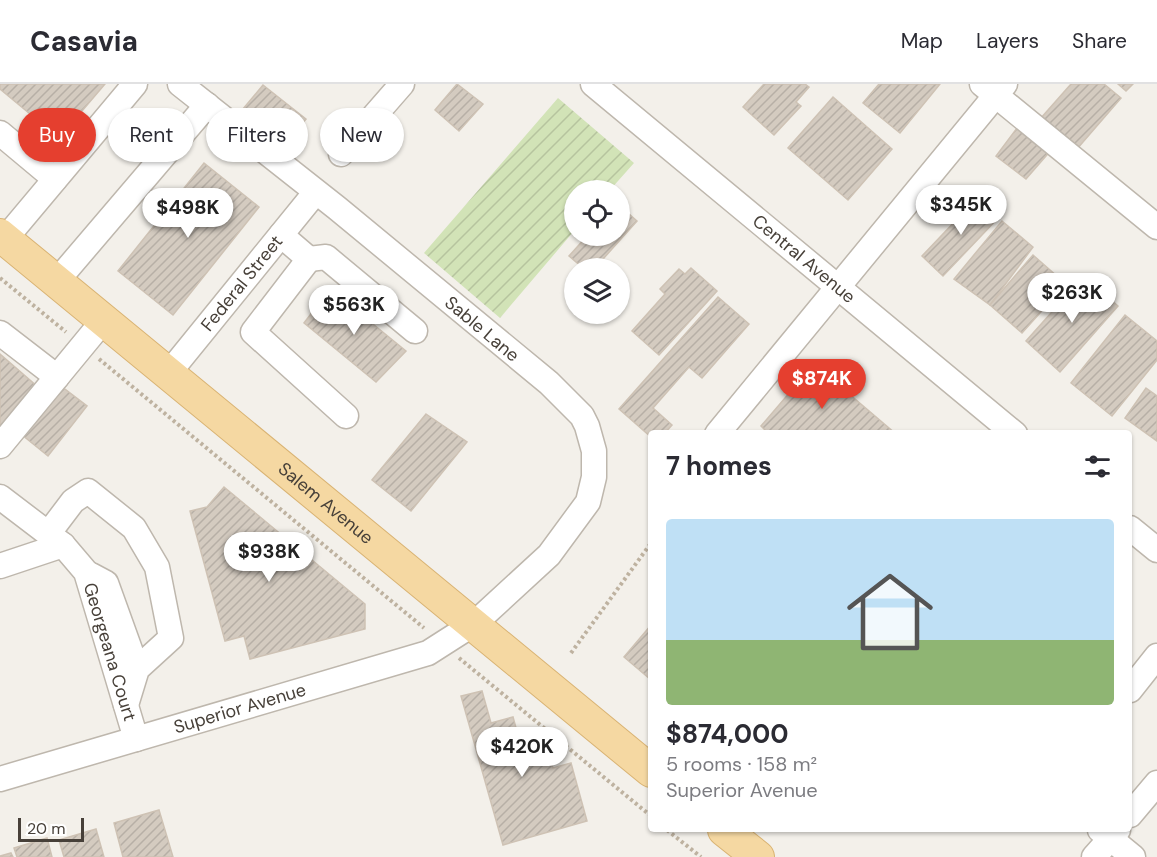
<!DOCTYPE html>
<meta charset="utf-8">
<style>
body{margin:0;font-family:"DM Sans",sans-serif;background:#f7f7f7;color:#2b2b33;height:100vh;display:flex;flex-direction:column;font-size:22px;white-space:nowrap}
*{box-sizing:border-box;margin:0}
p{font-size:20px;color:#7c7c81}
.icon{flex:none;width:33px;height:33px;fill:none;stroke:currentColor;stroke-width:2;stroke-linecap:round;stroke-linejoin:round}
.map{position:relative;flex:1;overflow:hidden}
.panel{position:absolute;left:648px;top:346px;width:484px;height:402px;display:flex;flex-direction:column;background:#fff;border-radius:6px;box-shadow:0 2px 4px #0004}
.panel>*{flex:none}
.top-card{position:absolute;left:18px;top:24px;width:540px;height:54px;display:flex;gap:12px}
.controls{position:absolute;left:564px;top:96px;display:grid;gap:12px}
.controls a{display:grid;place-items:center;width:66px;height:66px;border-radius:50%;background:#fff;box-shadow:0 2px 4px #0004;font-size:30px}
.scale{position:absolute;left:18px;bottom:15px;width:66px;box-sizing:border-box;padding-left:6px;border:3px solid #474039;border-top:0;font-size:16px;line-height:21px;white-space:nowrap;color:#474039;-webkit-text-stroke:4px #fff;paint-order:stroke}
.price{position:absolute;translate:-50% -51px;padding:0 14px;border-radius:21px;background:#fff;color:#222;font-size:20px;line-height:39px;filter:drop-shadow(0 2px 3px #0008)}
.price::after{content:'';position:absolute;left:50%;top:36px;width:18px;height:14px;margin-left:-9px;background:inherit;clip-path:polygon(0 0,100% 0,50% 100%)}
.price.on{background:#e53f2f;color:#fff}
ul{padding:0;list-style:none}
li{display:grid;align-content:center;gap:12px;height:318px;padding:0 18px}
li+li{border-top:2px solid #e1e1e2}
li span{display:grid;place-items:center;height:186px;border-radius:6px;color:#555}
li>.icon{margin-inline-start:auto}
span .icon{width:108px;height:108px;fill:#fffc;stroke-width:1}
li b{font-size:26px}
h2{display:flex;justify-content:space-between;align-items:center;height:72px;padding:0 18px;font-size:26px}
.chip{padding:0 21px;border-radius:27px;background:#fff;box-shadow:0 2px 4px #0004;font-size:21px;line-height:54px}
.chip.on{background:#e53f2f;color:#fff}
header{display:flex;align-items:center;gap:36px;box-sizing:border-box;height:84px;padding:0 30px;background:#fff;border-bottom:2px solid #e1e1e2}
header strong{font-size:28px}
nav{display:flex;gap:33px;margin-inline-start:auto;font-size:21px}
.map>svg:first-child{display:block}
.garden{fill:url(#garden-furrows)}
.building{fill:url(#building-hatch);stroke:#cec2b4;stroke-width:1.5}
.lines{fill:none;stroke-linecap:round;stroke-linejoin:round}
.minor-casing{stroke:#beb7ad;stroke-width:27}
.major-casing{stroke:#d9b373;stroke-width:34}
.path{stroke:#beb2a0;stroke-width:4;stroke-dasharray:3 3;stroke-linecap:butt}
.minor{stroke:#fff;stroke-width:24}
.major{stroke:#f5d8a2;stroke-width:32}
.labels{text-anchor:middle;stroke-width:5;stroke-linejoin:round;paint-order:stroke}
.street-label{font-size:18px;fill:#474039;stroke:#fff}
</style>
<header>
<strong>Casavia</strong>
<nav><a>Map</a><a>Layers</a><a>Share</a></nav>
</header>
<div class="map">
<svg width="1157" height="773" viewBox="0 0 1157 773">
<defs>
<pattern id="garden-furrows" width="10" height="10" patternUnits="userSpaceOnUse" patternTransform="scale(1.5)"><rect width="10" height="10" fill="#d2e3b7"/><path d="M-1 1l2-2M0 10L10 0M9 11l2-2" fill="none" stroke="#b6c49e"/></pattern>
<pattern id="building-hatch" width="6" height="6" patternUnits="userSpaceOnUse" patternTransform="scale(1.5)"><rect width="6" height="6" fill="#d4cbc0"/><path d="M-1 1l2-2M0 6l6-6M5 7l2-2" fill="none" stroke="#b7afa6"/></pattern>
</defs>
<rect width="100%" height="100%" fill="#f3f0ea"/>
<path class="garden" d="M558,14L634,79L610,106H574V147L500,234L424,169Z"/>
<g class="building">
<path d="M0,0H105L59,54L0,5Z"/>
<path d="M457,0L483,20L459,47L435,26Z"/>
<path d="M764,0H805L809,3L796,18L801,22L774,51L743,23Z"/>
<path d="M879,0H940L900,49L863,19Z"/>
<path d="M1071,0H1104L1121,14L1077,65L1041,34Z"/>
<path d="M1118,0H1133L1126,7Z"/>
<path d="M263,1L306,35L286,59L243,25Z"/>
<path d="M833,13L892,65L848,116L788,64Z"/>
<path d="M1020,40L1052,65L1026,95L996,72Z"/>
<path d="M204,79L259,123L173,231L118,187Z"/>
<path d="M979,112L1000,132L943,192L922,172Z"/>
<path d="M620,122L637,137L595,184H583L569,172L587,152H620Z"/>
<path d="M1002,137L1033,163L990,221L954,195Z"/>
<path d="M1033,171L1066,200L1022,249L990,221Z"/>
<path d="M691,184L717,207L659,271L632,247L665,210L660,205L679,185L685,190Z"/>
<path d="M1084,192L1118,222L1060,288L1026,257Z"/>
<path d="M330,205L406,267L376,298L304,239Z"/>
<path d="M718,213L749,240L702,294L689,283L653,324L672,341L664,350H651V353L619,325Z"/>
<path d="M1125,231L1157,257V276L1112,332L1071,299Z"/>
<path d="M0,270L38,303L2,343L0,342Z"/>
<path d="M814,280L896,350H769L761,342Z"/>
<path d="M61,302L87,322L48,372L22,351Z"/>
<path d="M1146,304L1157,312V357L1125,334Z"/>
<path d="M426,330L467,358L411,427L372,396Z"/>
<path d="M224,403L365,520V545L250,575L244,552L225,557L190,427L207,423Z"/>
<path d="M651,541V596L624,573Z"/>
<path d="M482,607L491,639L513,633L521,662L545,655L553,684L571,679L587,737L503,761L461,612Z"/>
<path d="M159,726L173,773H123L114,739Z"/>
<path d="M96,745L104,773H64L59,756Z"/>
<path d="M47,754L52,773H17L14,764Z"/>
<path d="M11,769L13,773H0V772Z"/>
</g>
<g class="lines">
<g class="minor-casing">
<g id="minor">
<path id="s1" d="M593,0L1015,350"/>
<path d="M982,0L1157,143"/>
<path d="M0,49L55,95"/>
<path d="M341,70L402,0"/>
<path d="M281,151L309,175L253,248L346,332"/>
<path d="M5,155L135,0"/>
<path d="M309,175L326,173L415,247"/>
<path d="M56,198L207,21"/>
<path d="M0,249L57,293"/>
<path id="s2" d="M168,290L315,109"/>
<path d="M717,350L1005,0"/>
<path d="M0,362L103,237"/>
<path id="s3" d="M0,413L63,461L86,488L136,655"/>
<path d="M1130,444L1157,466"/>
<path d="M48,450L73,417L88,407L134,444L157,483L171,554L137,585L126,621"/>
<path d="M0,482L63,461"/>
<path d="M91,491L106,499L137,585"/>
<path d="M1130,606L1157,572"/>
<path id="s4" d="M0,695L428,569L475,539L549,471L588,418L594,393V367L587,342L582,332L549,299L337,124L180,0"/>
<path d="M1130,731L1157,699"/>
<path d="M1100,746L1133,773"/>
<path d="M1094,773L1118,746"/>
</g>
</g>
<g class="major-casing">
<g id="major">
<path id="s5" d="M0,151L651,687"/>
<path d="M724,746L758,773"/>
</g>
</g>
<g class="path">
<path d="M0,194L66,248"/>
<path d="M99,275L424,544"/>
<path d="M571,569L651,459"/>
<path d="M459,574L651,732"/>
<path d="M667,746L701,773"/>
</g>
<use href="#minor" class="minor"/>
<use href="#major" class="major"/>
</g>
<g class="labels">
<g class="street-label">
<text dy="6" stroke="none"><textPath href="#s1" startOffset="274">Central Avenue</textPath></text>
<text dy="6" stroke="none"><textPath href="#s2" startOffset="117">Federal Street</textPath></text>
<text transform="translate(482 245) rotate(40)" y="6">Sable Lane</text>
<text dy="6" stroke="none"><textPath href="#s5" startOffset="422">Salem Avenue</textPath></text>
<text dy="6" stroke="none"><textPath href="#s3" startOffset="198">Georgeana Court</textPath></text>
<text dy="6" stroke="none"><textPath href="#s4" startOffset="250">Superior Avenue</textPath></text>
</g>
</g>
</svg>
<div class="controls">
<a><svg class="icon" aria-label="locate" viewBox="0 0 24 24"><circle cx="12" cy="12" r="6"/><path d="M12 2v4M12 18v4M2 12h4M18 12h4"/></svg></a>
<a><svg class="icon" aria-label="layers" viewBox="0 0 24 24"><path d="M12 4l9 5-9 5-9-5zM3 14l9 5 9-5"/></svg></a>
</div>
<div class="scale">20 m</div>
<b class="price" style="left:961px;top:152px">$345K</b>
<b class="price" style="left:188px;top:155px">$498K</b>
<b class="price" style="left:1072px;top:240px">$263K</b>
<b class="price" style="left:354px;top:252px">$563K</b>
<b class="price on" style="left:822px;top:326px">$874K</b>
<b class="price" style="left:269px;top:499px">$938K</b>
<b class="price" style="left:522px;top:694px">$420K</b>
<div class="top-card">
<a class="chip on">Buy</a>
<a class="chip">Rent</a>
<a class="chip">Filters</a>
<a class="chip">New</a>
</div>
<section class="panel">
<h2>7 homes<svg class="icon" aria-label="filters" viewBox="0 0 24 24"><path d="M4 7h16M4 17h16"/><circle cx="9" cy="7" r="2"/><circle cx="15" cy="17" r="2"/></svg></h2>
<ul>
<li><span style="background:linear-gradient(#bfe0f5 65%,#8fb573 0)"><svg class="icon" aria-label="home" viewBox="0 0 24 24"><path d="M3 11l9-7 9 7M6 9v11h12V9"/></svg></span><div><b>$874,000</b><p>5 rooms · 158 m²</p><p>Superior Avenue</p></div></li>
</ul>
</section>
</div>
